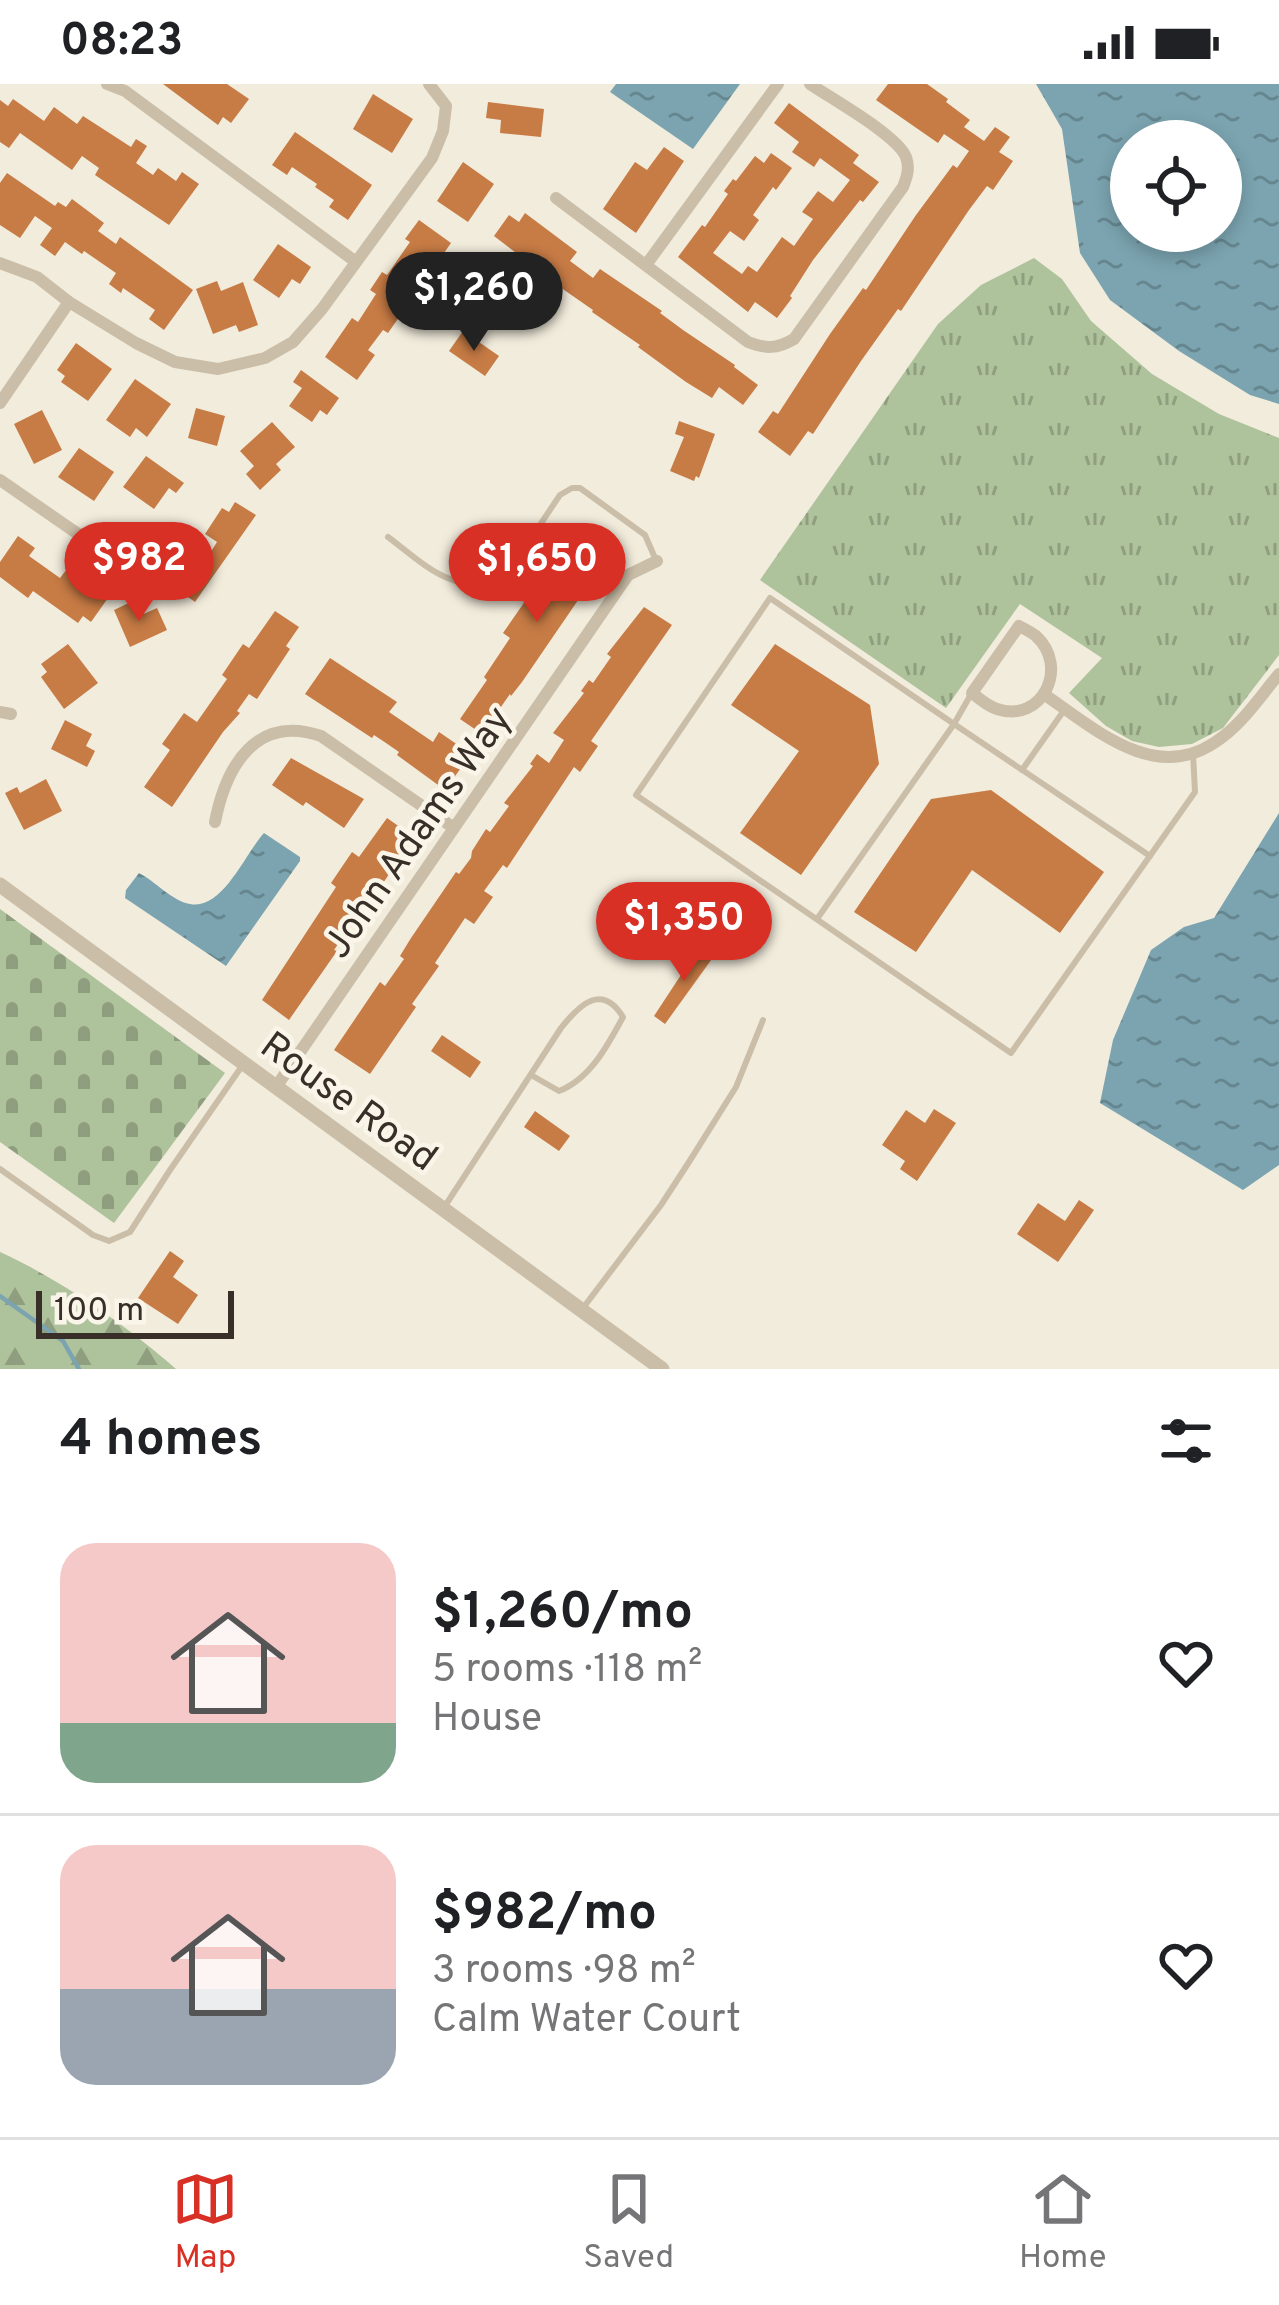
<!DOCTYPE html>
<meta charset="utf-8">
<style>
body{margin:0;font-family:Overpass,sans-serif;background:#f2f2f2;color:#202124;height:100vh;display:flex;flex-direction:column;font-size:45px;white-space:nowrap}
*{box-sizing:border-box;margin:0}
p{font-size:39px;color:#757577}
.icon{flex:none;width:66px;height:66px;fill:none;stroke:currentColor;stroke-width:2;stroke-linecap:round;stroke-linejoin:round}
.map{position:relative;height:1285px;overflow:hidden}
.details{display:flex;flex-direction:column;background:#fff;flex:1}
.details>*{flex:none}
.buttons{position:absolute;left:1110px;top:36px;display:grid;gap:24px}
.buttons a{display:grid;place-items:center;width:132px;height:132px;border-radius:50%;background:#fff;box-shadow:0 6px 18px #0003;font-size:60px}
.scale{position:absolute;left:36px;bottom:30px;width:198px;box-sizing:border-box;padding-left:12px;border:6px solid #372f28;border-top:0;font-size:33px;line-height:42px;white-space:nowrap;color:#372f28;-webkit-text-stroke:9px #faf5e9;paint-order:stroke}
.price{position:absolute;translate:-50% -102px;padding:0 27px;border-radius:42px;background:#d93025;color:#fff;font-size:39px;line-height:78px;filter:drop-shadow(0 3px 6px #0008)}
.price::after{content:'';position:absolute;left:50%;top:72px;width:36px;height:27px;margin-left:-18px;background:inherit;clip-path:polygon(0 0,100% 0,50% 100%)}
.price.on{background:#222;color:#fff}
ul{padding:0;list-style:none}
li{display:flex;align-items:center;gap:36px;height:300px;padding:0 60px}
li+li{border-top:3px solid #e0e0e0}
li span{display:grid;place-items:center;flex:none;width:336px;height:240px;border-radius:36px;color:#555}
li>.icon{margin-inline-start:auto}
span .icon{width:144px;height:144px;fill:#fffc;stroke-width:1}
li b{font-size:51px}
h2{display:flex;justify-content:space-between;align-items:center;height:144px;padding:0 60px;font-size:51px}
.status{display:flex;justify-content:space-between;align-items:center;height:84px;padding:0 60px;background:#fff;direction:ltr}
.status svg{height:33px;fill:currentColor}
.dock{display:flex;justify-content:space-around;align-items:center;height:168px;border-top:3px solid #e0e0e0;background:#fff;font-size:33px;color:#757577}
.dock a{display:grid;justify-items:center;gap:6px}
.dock .on{color:#d93025}
.map>svg:first-child{display:block}
.grass{fill:url(#grass-tufts)}
.forest{fill:url(#forest-firs)}
.cemetery{fill:url(#cemetery-stones)}
.water{fill:url(#water-ripples);fill-rule:evenodd}
.lines{fill:none;stroke-linecap:round;stroke-linejoin:round}
.stream{stroke:#7ba4b0;stroke-width:4.5}
.building{fill:#c77b45}
.service{stroke:#cbbea8;stroke-width:6}
.minor{stroke:#cbbea8;stroke-width:12}
.tertiary{stroke:#cbbea8;stroke-width:15}
.labels{text-anchor:middle;stroke-width:9;stroke-linejoin:round;paint-order:stroke}
.street-label{font-size:39px;fill:#372f28;stroke:#faf5e9}
</style>
<div class="status"><b>08:23</b><svg viewBox="0 0 49 12"><path d="M0 12V9h3v3zM5 12V6h3v6zM10 12V3h3v9zM15 12V0h3v12zM26 1h20v11H26zM47 4h2v5h-2z"/></svg></div>
<div class="map">
<svg width="1279" height="1285" viewBox="0 0 1279 1285">
<defs>
<pattern id="grass-tufts" width="24" height="20" patternUnits="userSpaceOnUse" patternTransform="scale(3)"><rect width="24" height="20" fill="#aec29c"/><path d="M3 7l-1-3M5 7V3M7 7l1-3M15 17l-1-3M17 17v-4M19 17l1-3" fill="none" stroke="#8e9e7f"/></pattern>
<pattern id="forest-firs" width="22" height="20" patternUnits="userSpaceOnUse" patternTransform="scale(3)"><rect width="22" height="20" fill="#aec29c"/><path d="M5 1l3.5 6h-7zM16 11l3.5 6h-7z" fill="#8e9e7f"/></pattern>
<pattern id="cemetery-stones" width="16" height="16" patternUnits="userSpaceOnUse" patternTransform="scale(3)"><rect width="16" height="16" fill="#aec29c"/><path d="M2 7V4a2 2 0 0 1 4 0v3zM10 15v-3a2 2 0 0 1 4 0v3z" fill="#8e9e7f"/></pattern>
<pattern id="water-ripples" width="26" height="14" patternUnits="userSpaceOnUse" patternTransform="scale(3)"><rect width="26" height="14" fill="#7ba4b0"/><path d="M2 4q2-2 4 0t4 0M15 11q2-2 4 0t4 0" fill="none" stroke="#66868f"/></pattern>
</defs>
<rect width="100%" height="100%" fill="#f2ecdc"/>
<path class="grass" d="M1034,174L1062,195L1091,237L1152,290L1219,330L1279,354V571L1223,644L1192,660L1159,663L1132,657L1106,642L1069,609L1102,574L1020,520L946,624L760,496L938,240L981,201Z"/>
<path class="forest" d="M0,1168C61,1196 126,1241 176,1285H0Z"/>
<path class="cemetery" d="M0,825L225,989L114,1139L0,1058Z"/>
<g class="water">
<path d="M616,0H740L693,65L610,8Z"/>
<path d="M1036,0H1279V320L1250,311L1179,267L1110,216L1080,169L1062,45ZM1131,57H1221V147H1131Z"/>
<path d="M1279,729V1081L1243,1106L1100,1019L1113,956L1151,866L1184,843L1214,834Z"/>
<path d="M264,749L300,773V777L226,882L125,814L126,806L139,789C155,797 172,817 190,820C222,827 245,770 264,749Z"/>
</g>
<g class="lines">
<path class="stream" d="M0,1212L63,1257L79,1285"/>
</g>
<g class="building">
<path d="M163,0H227L249,15L231,39L223,33L218,41Z"/>
<path d="M888,0H927L948,15L946,18L970,36L964,43L984,57L995,43L1010,53L999,68L1013,77L993,106L987,102L969,126L901,227L898,225L861,277L813,350L808,347L790,372L758,348L773,327L778,330L830,250L863,204L866,206L916,131L953,81L957,84L969,67L944,50L938,59L876,16Z"/>
<path d="M373,10L413,35L392,69L353,45Z"/>
<path d="M13,15L44,37L54,23L77,40L83,32L131,63L136,55L147,62L136,79L153,91L158,84L176,97L182,88L199,100L169,141L95,91L99,84L82,72L72,86L20,49L9,64L0,58V16L8,22Z"/>
<path d="M488,18L544,25L541,53L500,49L501,36L486,34Z"/>
<path d="M789,19L859,71L853,79L879,98L863,118L860,116L813,176L790,212L792,214L777,234L755,218L748,228L678,173L702,141L705,143L728,110L724,107L733,95L736,97L755,72L764,79L771,69L792,84L776,106L773,103L753,131L759,136L744,157L730,147L713,169L742,190L748,182L757,188L782,153L794,162L813,135L802,128L818,107L833,118L850,96L820,74L814,83L792,68L799,58L774,39Z"/>
<path d="M295,48L372,101L348,136L329,123L334,116L315,103L317,100L292,83L287,91L272,81Z"/>
<path d="M664,63L684,77L636,149L603,125L635,78L647,86Z"/>
<path d="M463,78L494,100L468,138L437,117Z"/>
<path d="M7,89L55,122L58,118L66,123L72,115L104,139L98,147L116,160L120,153L193,206L164,246L149,235L155,226L123,204L121,209L109,200L116,189L84,167L82,170L65,158L55,172L40,161L52,144L35,132L20,154L0,141V99Z"/>
<path d="M525,129L577,168L570,177L593,194L600,185L662,227L660,229L683,246L735,281L734,283L758,301L743,321L719,303L712,314L686,298L638,263L640,261L592,228L593,226L518,174L520,172L494,152L509,131L519,138Z"/>
<path d="M419,136L451,159L388,249L383,246L368,266L375,271L357,296L325,273L352,234L358,238L376,210L370,206L382,188L387,191L410,158L405,155Z"/>
<path d="M278,160L311,183L300,200L292,195L279,214L253,196Z"/>
<path d="M217,197L221,207L243,198L258,241L239,248L236,241L213,250L196,205Z"/>
<path d="M463,247L499,272L485,292L449,267Z"/>
<path d="M76,259L112,285L88,317L61,298L65,292L57,286Z"/>
<path d="M301,286L339,314L327,331L320,326L312,338L289,322L302,304L293,298Z"/>
<path d="M135,295L171,320L147,353L136,344L130,353L106,336Z"/>
<path d="M196,324L225,332L217,362L188,354Z"/>
<path d="M42,326L62,366L34,380L14,340Z"/>
<path d="M679,337L715,350L699,394L696,392L694,397L670,387L684,353L675,350Z"/>
<path d="M272,338L295,363L276,380L281,386L260,406L246,390L254,382L240,367Z"/>
<path d="M79,364L114,388L94,417L58,393Z"/>
<path d="M146,372L184,399L176,409L169,404L154,425L123,403Z"/>
<path d="M235,418L256,431L195,518L160,493L170,478L179,484L191,467L205,477L217,458L205,450L222,424L229,428Z"/>
<path d="M576,444L611,468L522,598L511,612L510,610L482,650L460,635L487,596L484,593L510,554L503,549Z"/>
<path d="M18,452L35,464L29,472L60,494L67,485L108,514L91,538L83,532L78,539L33,507L28,514L0,493V478Z"/>
<path d="M133,517L139,532L157,524L167,546L130,563L114,526Z"/>
<path d="M644,523L672,541L591,657L598,662L580,688L574,683L507,784L503,781L484,807L493,813L474,840L465,834L435,879L439,882L412,920L416,923L370,990L334,966L380,898L385,902L404,875L400,872L411,854L456,788L459,790L471,774L472,767L486,745L490,748L509,722L504,719L533,682L530,680L537,670L549,679L564,656L553,649L584,609L581,607L589,596L593,599L611,573L607,570Z"/>
<path d="M275,527L299,543L286,562L290,565L257,615L249,610L237,627L240,629L223,648L172,723L144,703L170,666L162,660L184,629L197,638L227,595L222,591L243,560L249,564Z"/>
<path d="M68,560L98,599L64,625L41,593L47,588L41,580Z"/>
<path d="M775,560L870,621L879,680L801,791L740,749L799,667L731,621Z"/>
<path d="M330,574L397,618L389,628L433,658L439,648L471,670L445,706L397,671L399,668L386,659L374,651L372,654L305,610Z"/>
<path d="M65,636L92,650L86,662L95,667L87,683L51,665Z"/>
<path d="M291,674L364,715L344,744L306,718L303,722L272,701Z"/>
<path d="M46,695L62,727L24,746L5,709L17,703L20,709Z"/>
<path d="M991,706L1104,788L1060,849L972,786L916,868L854,828L931,715Z"/>
<path d="M387,734L414,753L367,823L349,844L334,866L337,867L289,936L262,916L336,803L331,799L352,768L359,773Z"/>
<path d="M700,862L714,872L665,940L654,932Z"/>
<path d="M442,951L481,978L470,994L431,967Z"/>
<path d="M934,1025L956,1039L917,1097L900,1085L905,1077L882,1061L906,1026L925,1039Z"/>
<path d="M535,1027L570,1052L559,1067L524,1043Z"/>
<path d="M1079,1116L1094,1126L1058,1178L1017,1150L1038,1119L1065,1137Z"/>
<path d="M170,1167L184,1177L173,1193L198,1211L178,1240L138,1214Z"/>
</g>
<g class="lines">
<g class="service">
<path d="M388,453C407,467 428,487 450,495C501,515 536,445 560,411L572,404H580L645,451L655,474"/>
<path d="M970,612L954,640L770,514L636,711L1011,969L1195,708L1193,669"/>
<path d="M1022,686L1065,625"/>
<path d="M817,835L954,640L1150,772"/>
<path d="M0,1085L93,1151L109,1157L130,1148L170,1086L242,982"/>
<path d="M445,1122L561,944C580,920 602,899 623,933C608,961 590,995 559,1007L531,991"/>
<path d="M583,1224L661,1121L689,1078L736,1003L763,936"/>
</g>
<g class="minor">
<path d="M107,0L125,7L356,178"/>
<path d="M556,114L748,258C766,265 777,265 794,255L903,103C907,93 910,84 906,73C897,51 832,15 810,0"/>
<path d="M0,179L37,193L69,218L136,259L175,278L218,285L265,274L293,258L322,225L432,74L443,47L446,22L429,0"/>
<path d="M646,181L778,0"/>
<path d="M0,319L69,218"/>
<path d="M0,396L94,461L128,466"/>
<path d="M1019,542C1025,545 1031,548 1036,552C1070,583 1042,640 997,625C987,622 980,615 972,609Z"/>
<path d="M1045,611C1094,644 1153,699 1214,659C1241,642 1259,614 1279,590"/>
<path d="M0,628L11,630"/>
<path d="M215,738C226,682 256,630 321,652L454,744"/>
<path d="M276,1003L628,491L657,477"/>
</g>
<path class="tertiary" d="M0,801L662,1285"/>
</g>
<g class="labels">
<g class="street-label">
<text transform="translate(416 747) rotate(-55)" y="14">John Adams Way</text>
<text transform="translate(350 1016) rotate(36)" y="14">Rouse Road</text>
</g>
</g>
</svg>
<div class="buttons">
<a><svg class="icon" aria-label="locate" viewBox="0 0 24 24"><circle cx="12" cy="12" r="6"/><path d="M12 2v4M12 18v4M2 12h4M18 12h4"/></svg></a>
</div>
<div class="scale">100 m</div>
<b class="price on" style="left:474px;top:270px">$1,260</b>
<b class="price" style="left:139px;top:540px">$982</b>
<b class="price" style="left:537px;top:541px">$1,650</b>
<b class="price" style="left:684px;top:900px">$1,350</b>
</div>
<section class="details">
<h2>4 homes<svg class="icon" aria-label="filters" viewBox="0 0 24 24"><path d="M4 7h16M4 17h16"/><circle cx="9" cy="7" r="2"/><circle cx="15" cy="17" r="2"/></svg></h2>
<ul>
<li><span style="background:linear-gradient(#f6c9c9 75%,#7fa58c 0)"><svg class="icon" aria-label="home" viewBox="0 0 24 24"><path d="M3 11l9-7 9 7M6 9v11h12V9"/></svg></span><div><b>$1,260/mo</b><p>5 rooms · 118 m²</p><p>House</p></div><svg class="icon" aria-label="heart" viewBox="0 0 24 24"><path d="M12 20l-8-8c-3-5 5-10 8-4 3-6 11-1 8 4z"/></svg></li>
<li><span style="background:linear-gradient(#f6c9c9 60%,#9aa5b1 0)"><svg class="icon" aria-label="home" viewBox="0 0 24 24"><path d="M3 11l9-7 9 7M6 9v11h12V9"/></svg></span><div><b>$982/mo</b><p>3 rooms · 98 m²</p><p>Calm Water Court</p></div><svg class="icon" aria-label="heart" viewBox="0 0 24 24"><path d="M12 20l-8-8c-3-5 5-10 8-4 3-6 11-1 8 4z"/></svg></li>
</ul>
</section>
<nav class="dock">
<a class="on"><svg class="icon" aria-label="map" viewBox="0 0 24 24"><path d="M3 6l6-2 6 2 6-2v14l-6 2-6-2-6 2zM9 4v14M15 6v14"/></svg>Map</a>
<a><svg class="icon" aria-label="saved" viewBox="0 0 24 24"><path d="M7 4h10v16l-5-4-5 4z"/></svg>Saved</a>
<a><svg class="icon" aria-label="home" viewBox="0 0 24 24"><path d="M3 11l9-7 9 7M6 9v11h12V9"/></svg>Home</a>
</nav>
